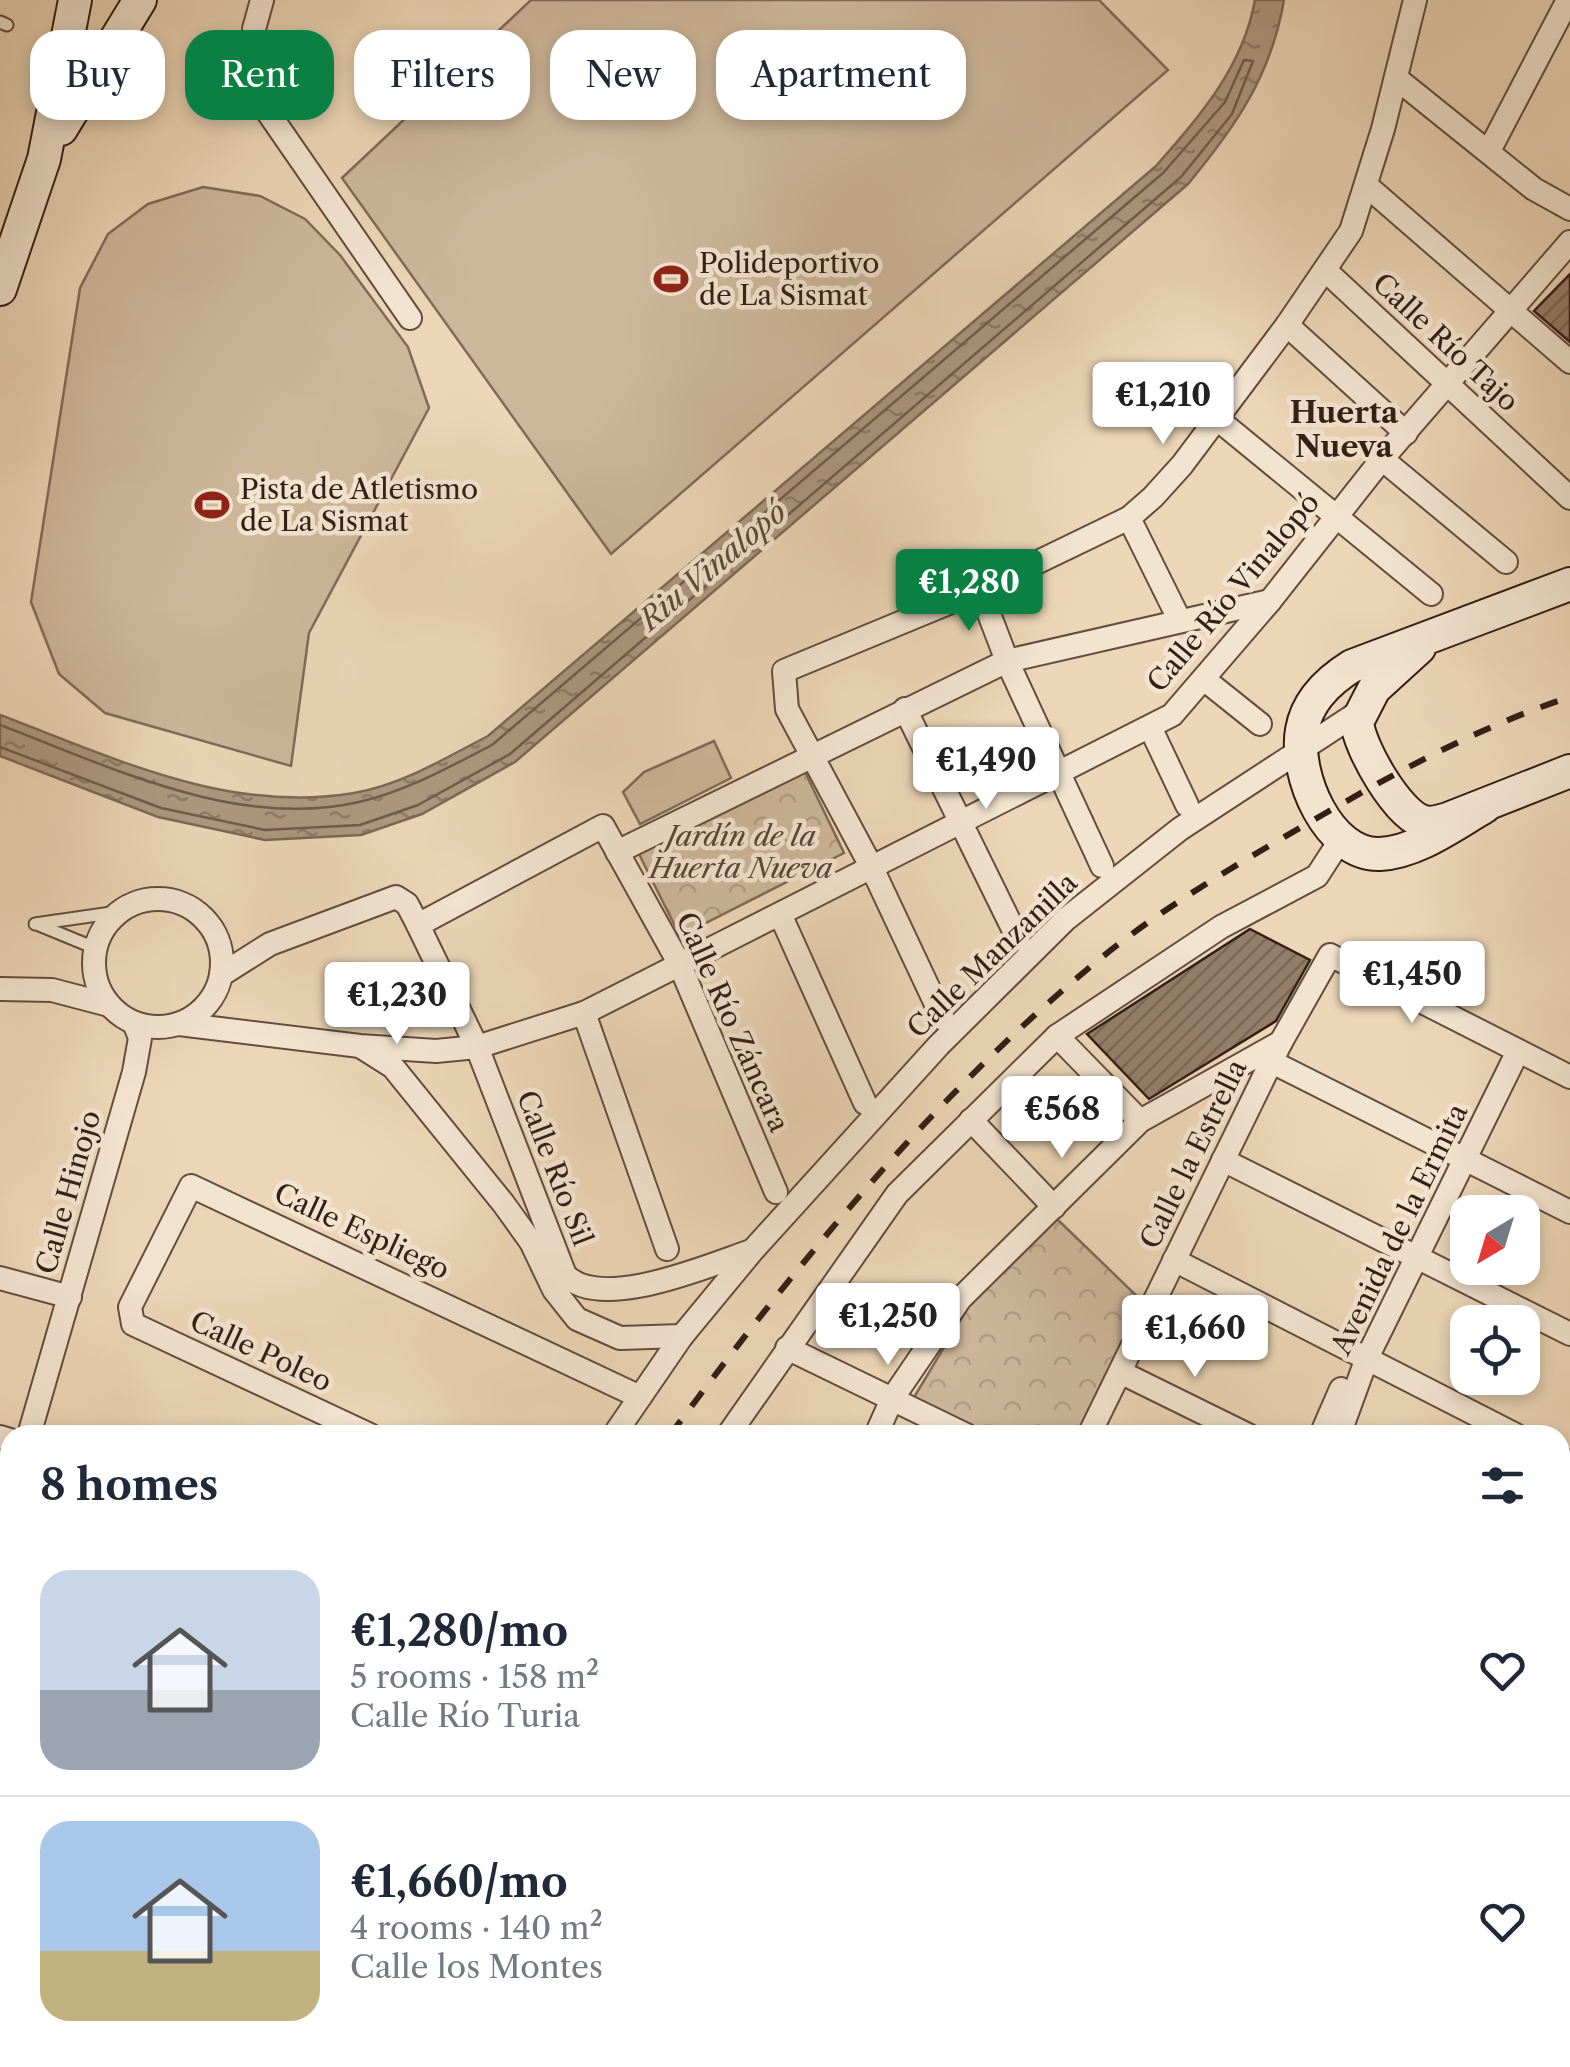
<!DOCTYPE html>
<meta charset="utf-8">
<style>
body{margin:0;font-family:"Libre Caslon Text",serif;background:#f6f6f7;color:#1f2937;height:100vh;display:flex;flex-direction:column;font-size:38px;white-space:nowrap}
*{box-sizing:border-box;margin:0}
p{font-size:32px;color:#747a83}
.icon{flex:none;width:55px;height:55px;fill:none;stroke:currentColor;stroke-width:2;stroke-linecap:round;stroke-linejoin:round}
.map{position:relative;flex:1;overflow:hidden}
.side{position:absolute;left:0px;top:1425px;width:1570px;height:642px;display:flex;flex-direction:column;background:#fff;border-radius:30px 30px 0 0;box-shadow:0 5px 15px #0003}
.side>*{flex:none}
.banner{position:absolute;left:30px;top:30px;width:1000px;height:90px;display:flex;gap:20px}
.needle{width:65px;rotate:218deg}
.fabs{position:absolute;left:1450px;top:1195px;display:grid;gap:20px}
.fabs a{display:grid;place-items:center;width:90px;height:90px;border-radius:20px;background:#fff;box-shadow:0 5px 15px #0003;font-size:50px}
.price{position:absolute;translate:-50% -85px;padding:0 22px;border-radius:10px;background:#fff;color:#222;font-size:32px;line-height:65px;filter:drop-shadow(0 2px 5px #0008)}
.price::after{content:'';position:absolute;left:50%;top:60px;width:30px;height:22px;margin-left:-15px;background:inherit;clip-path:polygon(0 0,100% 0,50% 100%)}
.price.selected{background:#0b8043;color:#fff}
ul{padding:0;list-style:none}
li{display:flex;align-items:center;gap:30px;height:250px;padding:0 40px}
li+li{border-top:2px solid #e0e1e3}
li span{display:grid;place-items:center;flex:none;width:280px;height:200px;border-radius:30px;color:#555}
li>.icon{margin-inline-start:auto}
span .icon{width:120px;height:120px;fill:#fffc;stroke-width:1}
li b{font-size:42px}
h2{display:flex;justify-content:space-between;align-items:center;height:120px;padding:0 40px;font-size:42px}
.chip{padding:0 35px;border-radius:30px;background:#fff;box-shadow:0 5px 15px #0003;font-size:35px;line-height:90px}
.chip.selected{background:#0b8043;color:#fff}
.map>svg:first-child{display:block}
.park{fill:url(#park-crowns);stroke:#806b58;stroke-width:2.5}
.pitch{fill:#cdb79b;stroke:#806b58;stroke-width:2.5}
.water{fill:url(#water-ripples);stroke:#7d6855;stroke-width:2.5}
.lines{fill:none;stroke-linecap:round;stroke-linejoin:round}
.shore{stroke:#705c4a;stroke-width:2.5}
.building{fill:url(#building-hatch);stroke:#341f15;stroke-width:2.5}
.lane-casing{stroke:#624d3e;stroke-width:15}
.street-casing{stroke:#624d3e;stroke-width:26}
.secondary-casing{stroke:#341f15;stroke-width:36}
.lane{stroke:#f3e4d0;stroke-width:11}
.street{stroke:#f3e4d0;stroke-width:22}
.secondary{stroke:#f3e4d0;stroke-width:32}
.rail{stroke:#341f15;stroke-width:6;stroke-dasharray:18 18;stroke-linecap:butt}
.labels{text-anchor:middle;stroke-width:9;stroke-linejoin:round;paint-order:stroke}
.poi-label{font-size:28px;fill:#341f15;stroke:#f3e4d0;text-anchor:start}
.street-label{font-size:28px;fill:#341f15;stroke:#f3e4d0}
.park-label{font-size:28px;font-style:italic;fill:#5a4536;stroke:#f3e4d0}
.neighbourhood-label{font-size:30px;font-weight:bold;fill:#341f15;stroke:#f3e4d0}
.water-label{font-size:30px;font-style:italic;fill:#5e493a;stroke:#f3e4d0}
</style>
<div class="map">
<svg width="1570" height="2067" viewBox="0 0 1570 2067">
<defs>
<pattern id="park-crowns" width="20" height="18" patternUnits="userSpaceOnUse" patternTransform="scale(2.5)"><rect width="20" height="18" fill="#cdb79b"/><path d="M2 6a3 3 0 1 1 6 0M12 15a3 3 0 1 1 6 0" fill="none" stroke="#b19d85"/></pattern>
<pattern id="water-ripples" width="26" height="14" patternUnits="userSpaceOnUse" patternTransform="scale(2.5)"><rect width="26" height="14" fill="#ad9880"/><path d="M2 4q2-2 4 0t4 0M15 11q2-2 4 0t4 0" fill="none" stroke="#8e7b68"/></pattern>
<pattern id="building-hatch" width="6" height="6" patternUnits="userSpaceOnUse" patternTransform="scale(2.5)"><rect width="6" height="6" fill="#947e69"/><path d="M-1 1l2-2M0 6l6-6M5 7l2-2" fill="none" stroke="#7a6755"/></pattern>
</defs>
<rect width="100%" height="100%" fill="#ecd6b7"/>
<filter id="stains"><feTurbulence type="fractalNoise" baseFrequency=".002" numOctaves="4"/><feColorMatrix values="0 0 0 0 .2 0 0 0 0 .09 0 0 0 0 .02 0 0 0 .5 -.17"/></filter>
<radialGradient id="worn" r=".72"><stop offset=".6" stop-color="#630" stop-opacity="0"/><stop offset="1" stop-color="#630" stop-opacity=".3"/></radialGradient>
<g class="park">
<path d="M803,768L844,853L680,936L638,852Z"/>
<path d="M1057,1219L1144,1303L1078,1435H987L913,1399L970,1304Z"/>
</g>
<g class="pitch">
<path d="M531,0H1099L1168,70L611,554L342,178Z"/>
<path d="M203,187L260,196L305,219L340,255L408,347L429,408L309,633L291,766L105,713L59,674L31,602L80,288L108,234L148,204Z"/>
<path d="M714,741L731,778L640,824L623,792L644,772Z"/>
</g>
<path class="water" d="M1255,0H1284C1271,76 1236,126 1188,184L515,762L422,814L361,835L265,840L158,817L0,756V715C114,758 228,814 354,793C402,785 445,758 488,736L1156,166C1200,116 1243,67 1255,0Z"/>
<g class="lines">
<path class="shore" d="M0,725C111,767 237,830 359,802C407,791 449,767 492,745L1163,173L1225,102L1244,60L1253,61L1232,114L1181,177L510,754L418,805L360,825L265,830L161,808L0,747"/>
</g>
<g class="building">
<path d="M1570,274V342L1534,311Z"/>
<path d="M1250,929L1310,960L1276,1021L1149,1099L1087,1034Z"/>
</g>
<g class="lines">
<g class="lane-casing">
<g id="lane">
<path d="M0,22L7,25"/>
<path d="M35,924L118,912"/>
<path d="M39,925L95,948"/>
<path d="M1560,1689L1570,1686"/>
<path d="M1560,1865L1570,1869"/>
</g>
</g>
<g class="street-casing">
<g id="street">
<path d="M262,0L254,29L265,108L410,318"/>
<path d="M1396,78L1534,189L1570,209"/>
<path d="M1489,151L1568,0"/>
<path d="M1367,186L1570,362"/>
<path d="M1326,271L1570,498"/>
<path d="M1287,325L1406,433"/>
<path d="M1216,418L1431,594"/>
<path d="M1382,459L1506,562"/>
<path d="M1129,518L1179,619"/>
<path d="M980,590L1007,661L1102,866"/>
<path d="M1205,680L1260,724"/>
<path d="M905,709L1018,939"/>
<path d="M1150,727L1187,805"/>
<path d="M617,852L1007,661L1270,601"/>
<circle cx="158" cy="963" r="64"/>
<path d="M780,914L865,1103"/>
<path d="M418,925L603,826L679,963L776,1192"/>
<path d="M221,975L270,944L396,897L407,904L418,925L477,1047L565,1275C601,1312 707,1266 751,1251"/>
<path d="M0,989L52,990L109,1005"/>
<path d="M584,1013L667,1249"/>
<path d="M943,1019L872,868L787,709L784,671L980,590L1129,518L1153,497L1182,465L1287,325L1351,231L1383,129L1415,0"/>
<path d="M179,1024L360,1046L436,1051L477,1047L584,1013L1172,715L1270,601L1382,459L1570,242"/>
<path d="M1057,1036L1140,1121"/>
<path d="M1281,1042L1330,955L1570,1077"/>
<path d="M363,1048L393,1067L503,1203L531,1242L554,1290L577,1319L620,1338L682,1336"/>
<path d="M1272,1062L1570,1212"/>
<path d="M971,1120L1054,1207"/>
<path d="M1223,1160L1570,1334"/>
<path d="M1174,1260L1516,1435"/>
<path d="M0,1278L70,1297"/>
<path d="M787,1348L966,1435"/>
<path d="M1120,1372L1248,1435"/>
<path d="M29,1435L134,1072L140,1038L134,1023"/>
<path d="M370,1435L133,1324L130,1307L191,1186L640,1397"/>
<path d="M614,1435L682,1336L753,1250L939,1045L1066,919L1180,829L1359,712"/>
<path d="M728,1435L897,1194L1057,1036L1221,927L1317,876L1341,839"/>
<path d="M876,1435L892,1399L960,1299L1140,1121L1281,1042L1089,1435"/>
<path d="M1321,1435L1341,1389"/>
<path d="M1339,1435L1367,1358L1518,1051"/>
<path d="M0,1437L10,1440"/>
<path d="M1560,1458L1570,1463"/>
<path d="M1560,1505L1570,1486"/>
<path d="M0,1540L10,1505"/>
<path d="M0,1597L10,1602"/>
<path d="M0,1764L10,1769"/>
<path d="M1560,1904L1570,1907"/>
<path d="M773,2058L793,2067"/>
<path d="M1290,2058L1313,2067"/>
<path d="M298,2067L305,2058"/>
<path d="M747,2067L752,2058"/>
<path d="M1043,2067L1047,2058"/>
<path d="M1065,2067L1069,2058"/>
<path d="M1204,2067L1209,2058"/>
</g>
</g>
<g class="secondary-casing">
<g id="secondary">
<path d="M61,129L140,0"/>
<path d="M0,289L44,159L75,0"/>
<path d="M1419,648L1374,689L1357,722C1359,747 1398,816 1424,822C1431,824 1441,821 1448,819L1570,771"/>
<path d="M1484,807C1453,825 1417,852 1380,854C1328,856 1294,774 1302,730C1307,701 1328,681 1352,666L1570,584"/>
<path d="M1560,1555L1570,1536"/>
<path d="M0,1977L10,1992"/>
<path d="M0,2018L10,2036"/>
<path d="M43,2058L48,2067"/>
<path d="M1367,2067L1369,2058"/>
</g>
</g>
<use href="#lane" class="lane"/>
<use href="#street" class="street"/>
<use href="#secondary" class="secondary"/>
<g class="rail">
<path d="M670,1435C798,1263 934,1094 1101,958C1170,902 1248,858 1324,814C1402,769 1484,725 1570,697"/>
<path d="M210,2067L217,2058"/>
</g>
</g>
<defs>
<g id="stadium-bare" transform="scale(2.7)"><path d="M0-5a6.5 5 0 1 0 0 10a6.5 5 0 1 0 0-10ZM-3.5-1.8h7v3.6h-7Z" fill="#8f2418" stroke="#f3e4d0" stroke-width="2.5" paint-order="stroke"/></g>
</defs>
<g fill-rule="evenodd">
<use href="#stadium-bare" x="671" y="279"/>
<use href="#stadium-bare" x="212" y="505"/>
</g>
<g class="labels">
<g class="poi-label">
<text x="699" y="273">Polideportivo<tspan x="699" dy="32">de La Sismat</tspan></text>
<text x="240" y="499">Pista de Atletismo<tspan x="240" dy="32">de La Sismat</tspan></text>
</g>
<g class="street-label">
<text transform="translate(1446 342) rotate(43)" y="10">Calle Río Tajo</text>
<text transform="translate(1233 592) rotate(-50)" y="10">Calle Río Vinalopó</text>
<text transform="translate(992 955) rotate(-44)" y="10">Calle Manzanilla</text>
<text transform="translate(733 1022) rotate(66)" y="10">Calle Río Záncara</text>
<text transform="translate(1193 1154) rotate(-64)" y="10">Calle la Estrella</text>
<text transform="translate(555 1168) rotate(69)" y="10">Calle Río Sil</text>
<text transform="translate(68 1192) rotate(-74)" y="10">Calle Hinojo</text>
<text transform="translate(1399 1229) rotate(-64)" y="10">Avenida de la Ermita</text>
<text transform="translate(362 1231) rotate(25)" y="10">Calle Espliego</text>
<text transform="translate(261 1351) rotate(25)" y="10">Calle Poleo</text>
</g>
<g class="park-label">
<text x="741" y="846">Jardín de la<tspan x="741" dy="32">Huerta Nueva</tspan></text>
</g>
<g class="neighbourhood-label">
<text x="1344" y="423">Huerta<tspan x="1344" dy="34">Nueva</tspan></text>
</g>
<g class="water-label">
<text transform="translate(713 566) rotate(-40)" y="10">Riu Vinalopó</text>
</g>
</g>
<rect width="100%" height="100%" filter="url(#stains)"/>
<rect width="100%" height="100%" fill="url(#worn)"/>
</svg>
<div class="fabs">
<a><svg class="needle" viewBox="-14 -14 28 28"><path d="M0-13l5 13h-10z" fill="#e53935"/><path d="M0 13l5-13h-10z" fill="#747a83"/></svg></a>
<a><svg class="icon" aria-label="locate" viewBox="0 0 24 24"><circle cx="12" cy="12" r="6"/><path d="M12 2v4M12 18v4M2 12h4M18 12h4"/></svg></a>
</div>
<b class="price" style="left:1163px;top:447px">€1,210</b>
<b class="price selected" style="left:969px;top:634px">€1,280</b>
<b class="price" style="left:986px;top:812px">€1,490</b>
<b class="price" style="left:1412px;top:1026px">€1,450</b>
<b class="price" style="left:397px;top:1047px">€1,230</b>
<b class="price" style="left:1062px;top:1161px">€568</b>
<b class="price" style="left:888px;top:1368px">€1,250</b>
<b class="price" style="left:1195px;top:1380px">€1,660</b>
<div class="banner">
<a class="chip">Buy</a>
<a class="chip selected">Rent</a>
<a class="chip">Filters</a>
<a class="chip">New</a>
<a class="chip">Apartment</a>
</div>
<section class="side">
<h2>8 homes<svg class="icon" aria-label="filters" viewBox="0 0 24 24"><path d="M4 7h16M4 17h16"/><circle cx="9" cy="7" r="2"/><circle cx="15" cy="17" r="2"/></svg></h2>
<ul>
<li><span style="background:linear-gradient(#c9d6e8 60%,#9aa5b1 0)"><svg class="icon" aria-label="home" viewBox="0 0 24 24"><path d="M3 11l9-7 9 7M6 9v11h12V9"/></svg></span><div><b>€1,280/mo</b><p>5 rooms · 158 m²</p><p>Calle Río Turia</p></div><svg class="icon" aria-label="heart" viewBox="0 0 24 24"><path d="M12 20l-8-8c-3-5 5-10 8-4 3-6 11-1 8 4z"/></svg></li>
<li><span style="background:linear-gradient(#a9c7e8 65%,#c2b280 0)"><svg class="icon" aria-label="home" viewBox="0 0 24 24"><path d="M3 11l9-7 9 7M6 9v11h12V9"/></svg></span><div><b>€1,660/mo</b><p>4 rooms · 140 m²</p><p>Calle los Montes</p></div><svg class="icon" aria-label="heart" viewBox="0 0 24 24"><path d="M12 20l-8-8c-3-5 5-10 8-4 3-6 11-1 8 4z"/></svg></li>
</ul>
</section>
</div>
